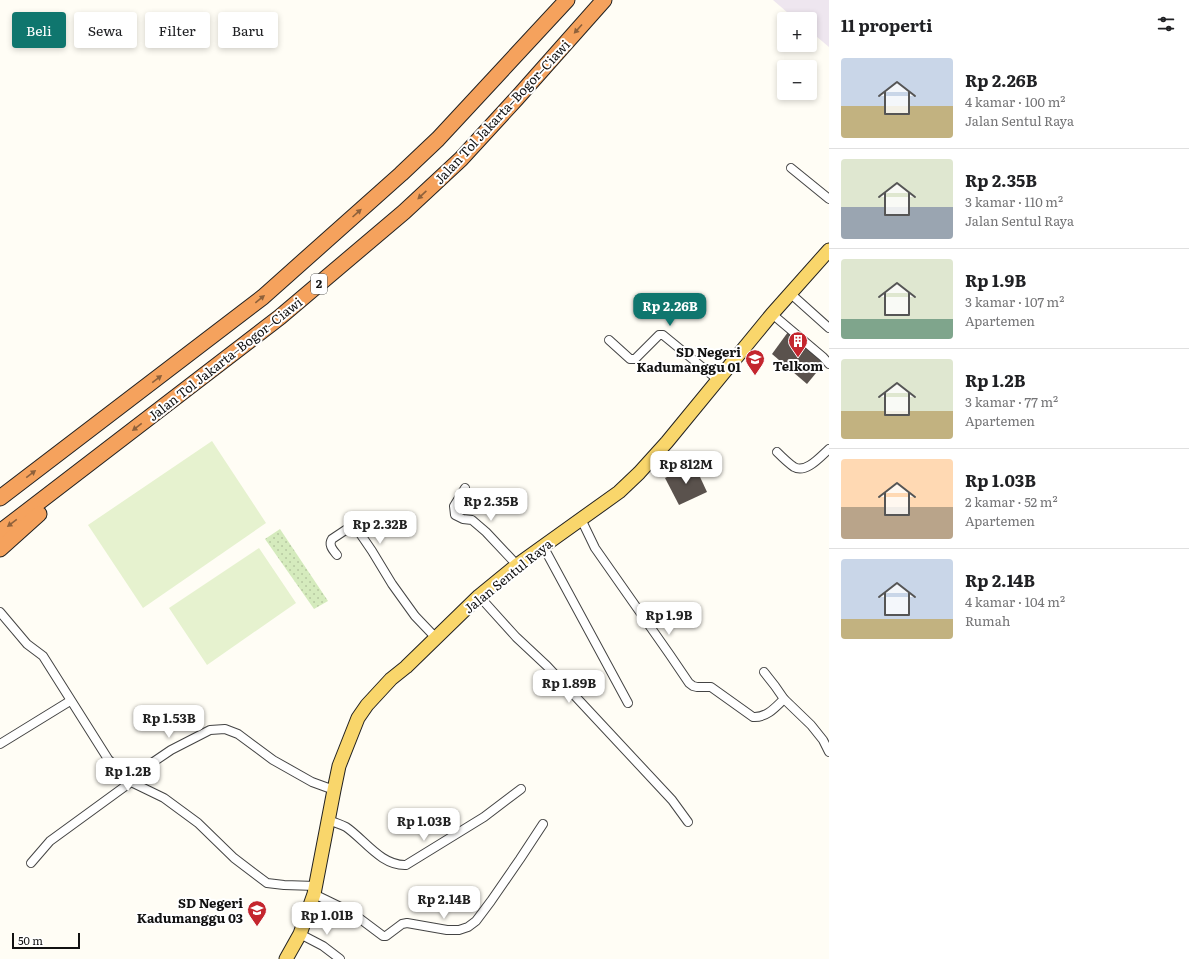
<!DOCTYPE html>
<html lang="id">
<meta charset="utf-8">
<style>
body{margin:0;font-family:Literata,serif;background:#f6f6f6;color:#202124;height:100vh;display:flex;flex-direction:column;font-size:15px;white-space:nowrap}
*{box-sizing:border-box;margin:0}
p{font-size:13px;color:#757577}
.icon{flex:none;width:22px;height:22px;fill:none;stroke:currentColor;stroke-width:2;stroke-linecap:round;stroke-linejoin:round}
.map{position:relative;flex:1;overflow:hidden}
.drawer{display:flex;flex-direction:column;background:#fff;width:360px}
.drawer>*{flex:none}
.hud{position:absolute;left:12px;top:12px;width:380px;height:36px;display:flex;gap:8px}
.tools{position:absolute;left:777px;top:12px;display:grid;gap:8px}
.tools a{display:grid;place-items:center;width:40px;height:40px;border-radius:4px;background:#fff;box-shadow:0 2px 6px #0003;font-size:20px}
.scale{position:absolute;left:12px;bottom:10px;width:68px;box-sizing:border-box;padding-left:4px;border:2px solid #111;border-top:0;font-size:11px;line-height:14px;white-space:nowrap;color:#111;-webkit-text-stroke:3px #fff;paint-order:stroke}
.price{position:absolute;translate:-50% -34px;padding:0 9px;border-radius:8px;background:#fff;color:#222;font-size:13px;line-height:26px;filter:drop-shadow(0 1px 2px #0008)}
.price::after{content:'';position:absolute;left:50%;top:24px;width:12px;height:9px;margin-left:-6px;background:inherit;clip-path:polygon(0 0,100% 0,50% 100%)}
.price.selected{background:#0f766e;color:#fff}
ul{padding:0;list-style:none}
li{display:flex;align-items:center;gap:12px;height:100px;padding:0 12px}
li+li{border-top:1px solid #e0e0e0}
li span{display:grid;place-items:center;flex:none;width:112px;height:80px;border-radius:4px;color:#555}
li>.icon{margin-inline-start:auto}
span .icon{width:48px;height:48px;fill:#fffc;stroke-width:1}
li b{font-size:17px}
h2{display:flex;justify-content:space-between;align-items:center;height:48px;padding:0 12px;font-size:17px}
.pill{padding:0 14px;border-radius:4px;background:#fff;box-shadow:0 2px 6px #0003;font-size:14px;line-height:36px}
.pill.selected{background:#0f766e;color:#fff}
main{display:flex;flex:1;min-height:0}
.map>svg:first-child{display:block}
.industrial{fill:#eee6ef}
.grass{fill:url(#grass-dots)}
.pitch{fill:#e6f2cf}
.building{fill:#5a524d}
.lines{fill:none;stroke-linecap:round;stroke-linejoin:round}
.minor-casing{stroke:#444;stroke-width:10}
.primary-casing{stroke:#222;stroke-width:15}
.motorway-casing{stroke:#222;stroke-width:17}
.minor{stroke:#fff;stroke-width:8}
.primary{stroke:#f9d66b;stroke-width:13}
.motorway{stroke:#f5a25d;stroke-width:15}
.oneway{fill:#8e613b}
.labels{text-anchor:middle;stroke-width:4;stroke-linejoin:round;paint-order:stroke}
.shield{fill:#fff;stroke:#585858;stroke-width:1}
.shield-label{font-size:12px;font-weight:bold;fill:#111}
.street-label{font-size:13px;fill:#111;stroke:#fff}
.poi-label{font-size:13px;font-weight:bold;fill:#111;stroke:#fff;text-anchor:end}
</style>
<main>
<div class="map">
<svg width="829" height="959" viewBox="0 0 829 959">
<defs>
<pattern id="grass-dots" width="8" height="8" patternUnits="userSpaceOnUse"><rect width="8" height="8" fill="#d5ebbd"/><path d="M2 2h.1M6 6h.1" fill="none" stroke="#b6c8a1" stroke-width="1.8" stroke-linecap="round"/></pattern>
</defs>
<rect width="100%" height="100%" fill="#fffdf5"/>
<path class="industrial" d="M773,0H829V47L810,31V19H795Z"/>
<path class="grass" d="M280,529L328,601L314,609L265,539Z"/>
<g class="pitch">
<path d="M212,441L266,523L143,608L88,525Z"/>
<path d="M259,548L296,603L207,665L169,608Z"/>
</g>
<g class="building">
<path d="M788,332L825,362L807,384L772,354Z"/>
<path d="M694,464L707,492L679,505L665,478Z"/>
</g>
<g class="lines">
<g class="minor-casing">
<g id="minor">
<path d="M791,168L829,199"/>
<path d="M791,294L829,328"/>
<path d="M772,314L823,357L829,364"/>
<path d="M609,340L630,359H635L659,335H663L718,380"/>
<path d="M777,452C782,457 788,463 794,467C806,474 821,456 829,449"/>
<path d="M465,488L454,506L455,515L463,519L472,520L486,532L517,565"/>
<path d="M581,519L595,548L670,655L689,683L693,686L697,687H711L753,717C766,718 775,708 784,699"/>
<path d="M543,546L628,703"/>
<path d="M337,555C333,550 328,545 332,539L350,527L353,526L357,529L372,551L392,584L415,616L436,638"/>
<path d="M479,596L516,637L547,666L672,800L688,822"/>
<path d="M0,612L27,644L43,656L108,759L131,782L164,798L198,823L234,858L267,883L284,885L316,886"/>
<path d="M764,672L775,686L784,699L811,725L823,740L829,752"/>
<path d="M0,744L70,701"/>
<path d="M328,820C334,822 340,824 346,827C364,839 381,866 406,865L484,817L521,789"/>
<path d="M31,863L50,841L131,782L146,767L171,750L210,730L225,729L238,734L273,760L312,782L334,790"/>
<path d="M314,894L351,912L383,936H386L402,924L407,923L447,930H459L468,927L476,921L491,901L520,859L543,824"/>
<path d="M300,934L323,946L340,959"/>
</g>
</g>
<g class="primary-casing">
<path id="primary" d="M286,959L300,934L314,894L334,790L339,766L358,718L367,705L391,679L406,667L479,596L517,565L619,492L639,473L667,442L772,314L829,250"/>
</g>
<g class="motorway-casing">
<g id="motorway">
<path d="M0,498L263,297L401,174L438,139L567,0"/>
<path d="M0,532L280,317L404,212L461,159L517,98L604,0"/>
<path d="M0,549L39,514"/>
</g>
</g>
<use href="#minor" class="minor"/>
<use href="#primary" class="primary"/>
<use href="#motorway" class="motorway"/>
</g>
<defs><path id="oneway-solid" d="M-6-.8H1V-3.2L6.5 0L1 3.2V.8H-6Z"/></defs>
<g class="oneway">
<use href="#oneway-solid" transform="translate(578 29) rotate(132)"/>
<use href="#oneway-solid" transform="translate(422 195) rotate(137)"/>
<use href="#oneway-solid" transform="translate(357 213) rotate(-42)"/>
<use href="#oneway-solid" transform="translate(260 299) rotate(-39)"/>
<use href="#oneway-solid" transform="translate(157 379) rotate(-37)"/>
<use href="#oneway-solid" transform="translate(137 427) rotate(142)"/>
<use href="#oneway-solid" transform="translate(31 474) rotate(-37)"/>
<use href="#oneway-solid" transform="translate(12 523) rotate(143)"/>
</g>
<defs>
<g id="building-pin" transform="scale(1)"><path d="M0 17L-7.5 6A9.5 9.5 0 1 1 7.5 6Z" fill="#c4262e" stroke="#fff"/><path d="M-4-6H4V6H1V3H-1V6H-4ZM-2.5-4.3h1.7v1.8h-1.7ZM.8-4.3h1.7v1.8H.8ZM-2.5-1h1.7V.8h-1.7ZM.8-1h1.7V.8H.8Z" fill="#fff"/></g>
<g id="school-pin" transform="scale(1)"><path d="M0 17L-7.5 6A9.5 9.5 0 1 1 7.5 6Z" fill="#c4262e" stroke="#fff"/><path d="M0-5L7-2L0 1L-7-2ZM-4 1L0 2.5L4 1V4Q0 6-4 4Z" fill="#fff"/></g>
</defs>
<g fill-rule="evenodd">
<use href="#building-pin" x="798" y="341"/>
<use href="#school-pin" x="755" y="359"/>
<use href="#school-pin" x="257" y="910"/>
</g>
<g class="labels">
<rect class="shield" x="311" y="274" width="16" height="20" rx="3"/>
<g class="shield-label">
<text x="319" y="288">2</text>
</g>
<g class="street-label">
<text transform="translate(502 112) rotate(-47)" y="5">Jalan Tol Jakarta–Bogor–Ciawi</text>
<text transform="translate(225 359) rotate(-38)" y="5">Jalan Tol Jakarta–Bogor–Ciawi</text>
<text transform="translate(508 576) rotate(-39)" y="5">Jalan Sentul Raya</text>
</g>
<g class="poi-label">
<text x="741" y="357">SD Negeri<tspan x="741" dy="15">Kadumanggu 01</tspan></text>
<text x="798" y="371" text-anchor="middle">Telkom</text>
<text x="243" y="908">SD Negeri<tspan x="243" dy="15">Kadumanggu 03</tspan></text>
</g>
</g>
</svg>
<div class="tools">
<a>+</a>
<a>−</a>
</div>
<div class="scale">50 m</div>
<b class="price selected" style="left:670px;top:327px">Rp 2.26B</b>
<b class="price" style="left:686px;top:485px">Rp 812M</b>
<b class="price" style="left:491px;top:522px">Rp 2.35B</b>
<b class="price" style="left:380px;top:545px">Rp 2.32B</b>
<b class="price" style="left:669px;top:636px">Rp 1.9B</b>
<b class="price" style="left:569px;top:704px">Rp 1.89B</b>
<b class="price" style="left:169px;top:739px">Rp 1.53B</b>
<b class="price" style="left:128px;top:792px">Rp 1.2B</b>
<b class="price" style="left:424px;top:842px">Rp 1.03B</b>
<b class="price" style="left:444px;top:920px">Rp 2.14B</b>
<b class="price" style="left:327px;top:936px">Rp 1.01B</b>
<div class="hud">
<a class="pill selected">Beli</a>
<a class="pill">Sewa</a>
<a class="pill">Filter</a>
<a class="pill">Baru</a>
</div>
</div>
<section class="drawer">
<h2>11 properti<svg class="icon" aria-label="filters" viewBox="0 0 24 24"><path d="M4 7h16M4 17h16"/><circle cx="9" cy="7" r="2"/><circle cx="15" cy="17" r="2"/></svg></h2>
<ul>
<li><span style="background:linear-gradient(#c9d6e8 60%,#c2b280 0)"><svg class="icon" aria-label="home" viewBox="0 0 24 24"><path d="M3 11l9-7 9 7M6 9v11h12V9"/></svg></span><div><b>Rp 2.26B</b><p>4 kamar · 100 m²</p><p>Jalan Sentul Raya</p></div></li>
<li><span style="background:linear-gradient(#dfe7d0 60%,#9aa5b1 0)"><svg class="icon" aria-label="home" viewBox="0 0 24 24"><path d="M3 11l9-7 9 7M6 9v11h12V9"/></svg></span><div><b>Rp 2.35B</b><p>3 kamar · 110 m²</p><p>Jalan Sentul Raya</p></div></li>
<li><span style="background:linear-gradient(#dfe7d0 75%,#7fa58c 0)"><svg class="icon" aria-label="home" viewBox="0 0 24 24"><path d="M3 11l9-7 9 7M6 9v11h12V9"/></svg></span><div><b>Rp 1.9B</b><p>3 kamar · 107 m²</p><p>Apartemen</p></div></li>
<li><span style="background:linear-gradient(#dfe7d0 65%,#c2b280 0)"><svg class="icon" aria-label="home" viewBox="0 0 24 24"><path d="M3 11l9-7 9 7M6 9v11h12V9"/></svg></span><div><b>Rp 1.2B</b><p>3 kamar · 77 m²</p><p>Apartemen</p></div></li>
<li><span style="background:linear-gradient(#ffd9b3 60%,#b9a48a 0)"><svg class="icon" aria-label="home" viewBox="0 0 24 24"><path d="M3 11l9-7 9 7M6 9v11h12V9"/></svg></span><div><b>Rp 1.03B</b><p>2 kamar · 52 m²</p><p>Apartemen</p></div></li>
<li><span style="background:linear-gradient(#c9d6e8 75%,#c2b280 0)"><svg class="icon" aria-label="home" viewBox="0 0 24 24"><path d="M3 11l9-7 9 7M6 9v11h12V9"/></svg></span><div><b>Rp 2.14B</b><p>4 kamar · 104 m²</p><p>Rumah</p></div></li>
</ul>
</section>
</main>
